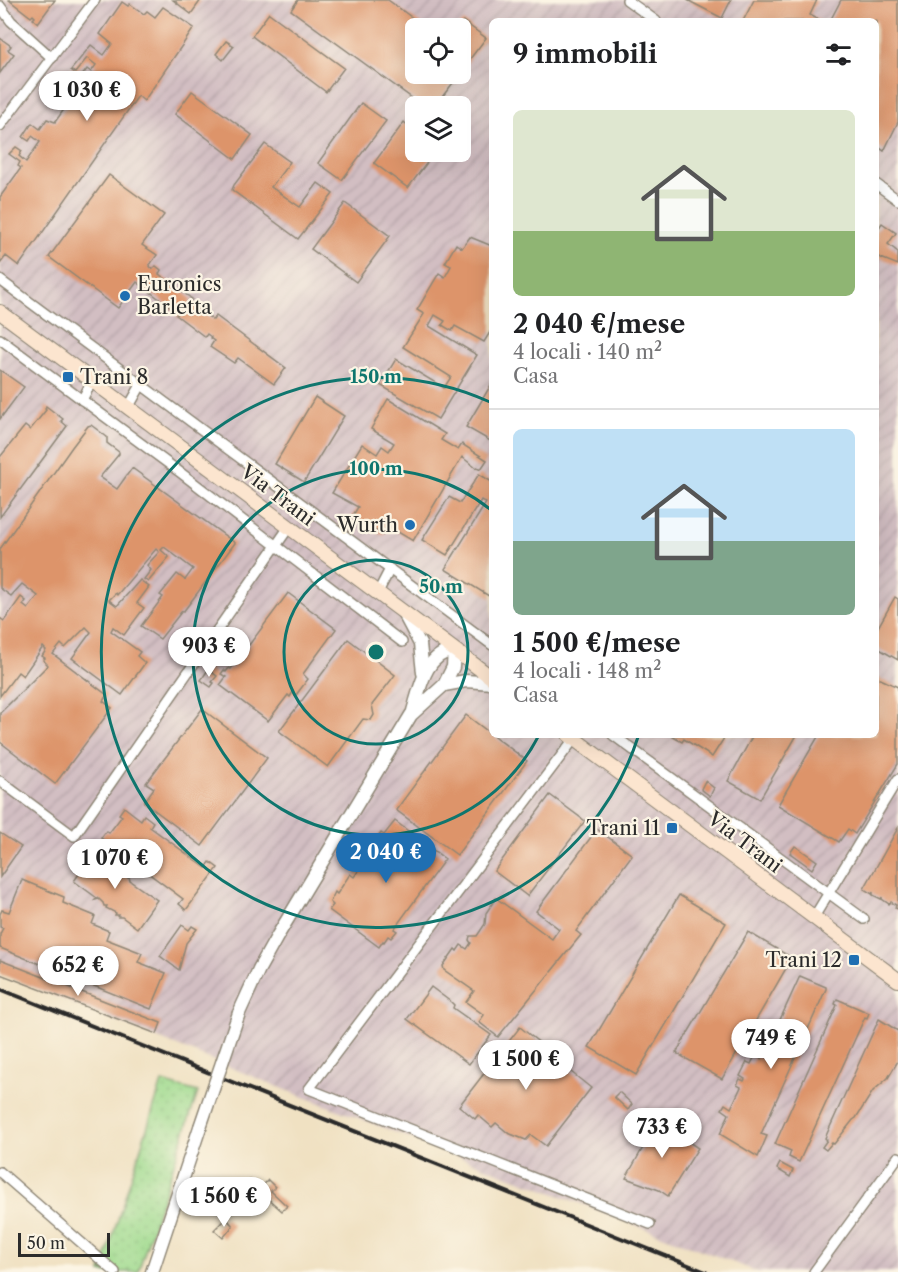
<!DOCTYPE html>
<html lang="it">
<meta charset="utf-8">
<style>
body{margin:0;font-family:"Libre Caslon Text",serif;background:#f6f6f6;color:#202124;height:100vh;display:flex;flex-direction:column;font-size:22px;white-space:nowrap}
*{box-sizing:border-box;margin:0}
p{font-size:20px;color:#757577}
.icon{flex:none;width:33px;height:33px;fill:none;stroke:currentColor;stroke-width:2;stroke-linecap:round;stroke-linejoin:round}
.map{position:relative;flex:1;overflow:hidden}
.sheet{position:absolute;left:489px;top:18px;width:390px;height:720px;display:flex;flex-direction:column;background:#fff;border-radius:9px;box-shadow:0 6px 24px #0002}
.sheet>*{flex:none}
.tools{position:absolute;left:405px;top:18px;display:grid;gap:12px}
.tools a{display:grid;place-items:center;width:66px;height:66px;border-radius:9px;background:#fff;box-shadow:0 6px 24px #0002;font-size:30px}
.scale{position:absolute;left:18px;bottom:15px;width:92px;box-sizing:border-box;padding-left:6px;border:3px solid #2b2b2b;border-top:0;font-size:16px;line-height:21px;white-space:nowrap;color:#2b2b2b;-webkit-text-stroke:4px #fcf5e5;paint-order:stroke}
.price{position:absolute;translate:-50% -51px;padding:0 14px;border-radius:21px;background:#fff;color:#222;font-size:20px;line-height:39px;filter:drop-shadow(0 2px 3px #0008)}
.price::after{content:'';position:absolute;left:50%;top:36px;width:18px;height:14px;margin-left:-9px;background:inherit;clip-path:polygon(0 0,100% 0,50% 100%)}
.price.selected{background:#1f6fb2;color:#fff}
ul{padding:0;list-style:none}
li{display:grid;align-content:center;gap:12px;height:318px;padding:0 24px}
li+li{border-top:2px solid #e0e0e0}
li span{display:grid;place-items:center;height:186px;border-radius:9px;color:#555}
li>.icon{margin-inline-start:auto}
span .icon{width:108px;height:108px;fill:#fffc;stroke-width:1}
li b{font-size:26px}
h2{display:flex;justify-content:space-between;align-items:center;height:72px;padding:0 24px;font-size:26px}
.map>svg:first-child{display:block}
.industrial{fill:url(#industrial-furrows);fill-rule:evenodd}
.grass{fill:url(#grass-dots);stroke:#64825c;stroke-width:1.5}
.building{fill:#dd946a}
.lines{fill:none;stroke-linecap:round;stroke-linejoin:round}
.minor-casing{stroke:#8e8676;stroke-width:12}
.tertiary-casing{stroke:#8e8676;stroke-width:15}
.secondary-casing{stroke:#8e8676;stroke-width:16}
.minor{stroke:#fff;stroke-width:9}
.tertiary{stroke:#fff;stroke-width:12}
.secondary{stroke:#fce5cf;stroke-width:14}
.rail{stroke:#2b2b2b;stroke-width:4}
.tertiary-bridge-casing{stroke:#8e8676;stroke-width:15;stroke-linecap:butt}
.tertiary-bridge{stroke:#fff;stroke-width:12}
.ring{fill:none;stroke:#0f766e;stroke-width:3}
.poi-dot{fill:#1f6fb2;stroke:#fcf5e5;stroke-width:2}
.labels{text-anchor:middle;stroke-width:4.5;stroke-linejoin:round;paint-order:stroke}
.poi-label{font-size:20px;fill:#2b2b2b;stroke:#fcf5e5;text-anchor:end}
.street-label{font-size:20px;fill:#2b2b2b;stroke:#fcf5e5}
.centre{fill:#0f766e;stroke:#fcf5e5;stroke-width:3}
.ring-label{font-size:18px;text-anchor:middle;font-weight:bold;fill:#0f766e;stroke:#fcf5e5;stroke-width:4.5;stroke-linejoin:round;paint-order:stroke}
</style>
<div class="map">
<svg width="898" height="1272" viewBox="0 0 898 1272">
<defs>
<pattern id="industrial-furrows" width="10" height="10" patternUnits="userSpaceOnUse" patternTransform="scale(1.5)"><rect width="10" height="10" fill="#d2bec2"/><path d="M-1 1l2-2M0 10L10 0M9 11l2-2" fill="none" stroke="#b4a3a7"/></pattern>
<pattern id="grass-dots" width="8" height="8" patternUnits="userSpaceOnUse" patternTransform="scale(1.5)"><rect width="8" height="8" fill="#9eda8d"/><path d="M2 2h.1M6 6h.1" fill="none" stroke="#88bb7a" stroke-width="1.8" stroke-linecap="round"/></pattern>
</defs>
<rect width="100%" height="100%" fill="#fcf5e5"/>
<filter id="ink" filterUnits="userSpaceOnUse"><feTurbulence type="fractalNoise" baseFrequency=".0167" numOctaves="2"/><feDisplacementMap in="SourceGraphic" scale="12" xChannelSelector="R" yChannelSelector="G"/><feConvolveMatrix kernelMatrix="1 2 1 2 8 2 1 2 1" color-interpolation-filters="sRGB"/></filter>
<filter id="wash" filterUnits="userSpaceOnUse"><feTurbulence type="fractalNoise" baseFrequency=".008" numOctaves="4" result="noise"/><feDisplacementMap in="SourceGraphic" scale="24" xChannelSelector="R" yChannelSelector="G"/><feGaussianBlur stdDeviation="1.35" result="paint"/><feColorMatrix in="noise" values="0 0 0 0 0 0 0 0 0 0 0 0 0 0 0 0 0 1.4 0 .05"/><feComposite in="paint" operator="in"/></filter>
<g filter="url(#wash)">
<rect width="100%" height="100%" fill="#f0e1c2"/>
<path class="industrial" d="M0,0H898V1272H758L291,1092L0,974ZM492,21H876V735H492ZM416,28H460V74H416ZM416,106H460V152H416Z"/>
<path class="grass" d="M162,1082L198,1092L138,1272H101Z"/>
<g id="blocks">
<g class="building">
<path d="M9,0H55L38,23L33,19L35,17L33,15L31,17Z"/>
<path d="M173,0H201L191,14Z"/>
<path d="M298,0H388L426,28H416V74H460L435,106H423L291,10Z"/>
<path d="M687,0H731L722,18Z"/>
<path d="M754,0H817L810,15L821,21H743Z"/>
<path d="M841,0H898V122L884,151L876,145V21H830Z"/>
<path d="M122,2L128,6L130,4L144,14L147,11L155,17L163,7L194,28L144,101L138,96L19,266L6,256L0,264V197L21,168L18,166L20,162L9,154L16,147L22,151L19,156L26,162L40,142L32,136L29,141L23,137L32,123L40,129L47,119L55,122L75,94L71,91L87,69L91,72L96,65L87,58L75,73L71,70L91,45L104,55L112,44L100,34Z"/>
<path d="M269,13L344,68L326,92L252,36Z"/>
<path d="M463,21L486,38L460,72V28H457Z"/>
<path d="M0,38L11,46L8,50L14,54L0,73Z"/>
<path d="M226,41L234,46L223,60L216,54Z"/>
<path d="M192,91L252,135L235,159L175,114Z"/>
<path d="M361,103L386,121L342,180L318,163Z"/>
<path d="M404,122L416,133V152H435L408,188L374,163Z"/>
<path d="M265,144L290,162L271,187L300,207L318,183L333,194L298,239L232,190L234,185Z"/>
<path d="M109,175L164,215L142,245L157,255L149,266L153,269L156,266L161,270L159,274L192,299L189,302L213,320L216,316L286,368L274,384L238,358L234,363L210,347L214,341L210,338L211,337L207,334L205,337L176,315L178,313L137,282L118,308L49,257Z"/>
<path d="M345,203L390,236L356,282L311,249Z"/>
<path d="M882,223L896,233L888,244L898,252V265L876,256V232Z"/>
<path d="M470,237L492,246V329L484,342L455,326L452,331L442,325L445,321L435,315L429,326L477,355L438,419L380,385L396,359L444,388L451,377L403,347L424,314L417,310L439,273L445,277L451,266L445,263L456,244L462,248Z"/>
<path d="M0,370L24,387L0,419Z"/>
<path d="M492,383V442L466,427Z"/>
<path d="M315,397L344,416L304,482L275,464Z"/>
<path d="M388,399L445,434L441,440L458,450L462,444L487,460L481,469L477,467L476,468L462,457L413,541L388,526L383,535L352,517L358,507L332,493L362,444L377,454L382,446L389,451L394,443L371,429Z"/>
<path d="M46,406L63,419L61,421L67,426L0,517V457L25,426L30,430L46,410L45,409Z"/>
<path d="M91,425L107,437V443L119,452V454L100,477L117,489L132,468L235,543L183,612L182,611L160,639L141,626L163,597L160,595L177,574L185,580L193,569L164,547L161,550L169,557L148,582L144,579L151,570L147,565L159,552L156,549L117,595L116,593L109,600L117,606L140,580L149,587L137,603L144,608L124,635L113,627L111,631L140,652L137,656L145,663L122,695L72,658L91,632L86,627L65,648L61,644L53,654L107,695L103,701L112,708L55,784L0,742V713L48,665L43,660L45,658L42,656L46,650L43,647L23,676L18,672L0,696V618L4,621L21,597L26,601L23,605L28,609L38,596L22,584L11,596L0,588V549L72,447L88,426Z"/>
<path d="M479,474L492,482V598L445,569L486,503L481,500L447,555L422,540L449,497L460,503Z"/>
<path d="M288,593L336,629L303,674L308,679L296,695L293,692L290,697L288,695L268,721L220,685L226,677L221,674L224,670L226,672L229,668L231,669Z"/>
<path d="M895,597L898,599V660L876,647V631Z"/>
<path d="M348,639L395,675L372,705L374,715L371,720L363,719L328,767L279,731Z"/>
<path d="M210,667L212,668L210,671L217,676L212,682L214,683L211,687L201,680Z"/>
<path d="M876,677L898,687V764L855,834L848,829L839,842L778,805L819,735H876Z"/>
<path d="M202,709L267,758L202,846L144,802L154,788L146,783Z"/>
<path d="M466,715L527,761L457,855L396,810Z"/>
<path d="M674,735H726L712,757L684,739L682,742L673,737Z"/>
<path d="M753,735H797L760,799L728,781Z"/>
<path d="M705,781L714,788L710,796L701,789Z"/>
<path d="M550,795L585,821L527,896L494,871Z"/>
<path d="M124,807L141,820L144,815L153,822L150,827L206,868L210,862L218,868L186,910L179,904L183,899L101,838L106,831L109,833L122,816L119,814Z"/>
<path d="M395,821L445,859L394,929L397,931L391,938L388,936L384,942L383,941L379,947L329,910L333,905L330,902L335,892L337,894L350,874L354,877L374,849L371,847L381,833L384,835Z"/>
<path d="M898,828V909L895,908L896,905L891,902L889,904L882,899V897L881,899L873,895V892L872,894L864,889Z"/>
<path d="M597,829L632,855L576,931L581,935L498,1037L479,1022L484,1015L466,1002L474,991L444,970L443,966L455,949L457,951L461,945L467,949L471,943L469,940L470,936H477L485,924L486,913L496,898L552,939L559,929L536,911Z"/>
<path d="M0,833L21,847L0,877Z"/>
<path d="M795,846L817,861L812,869L790,853Z"/>
<path d="M95,851L97,856L103,860L105,859L111,865H114L118,871L120,870L121,873L123,872L124,875H126L128,878L129,877L130,881L157,900L137,928L122,917H118L119,915H115L116,913L106,908L107,906H104L103,903L99,899L95,900L97,898L74,881Z"/>
<path d="M22,880L64,897L63,903L95,916L92,924L109,931L106,939L142,953L138,962L166,973L151,1009L0,948V934L3,928L0,927V914L2,910L9,912Z"/>
<path d="M679,895L726,923L636,1075L589,1047Z"/>
<path d="M182,925L189,930L192,926L197,929L186,943L179,970L160,956Z"/>
<path d="M748,932L792,958L722,1079L676,1053Z"/>
<path d="M0,960L161,1023L157,1034L0,974Z"/>
<path d="M800,976L826,987V989L761,1134L767,1136L758,1157L720,1134L729,1114L722,1109L725,1104L731,1108L741,1087L737,1085L740,1079L744,1081L745,1079L740,1076L747,1062L751,1064L755,1056L762,1059Z"/>
<path d="M431,987L451,1002L454,1005L453,1008L491,1035L469,1064L407,1019Z"/>
<path d="M837,999L869,1013L867,1018L865,1017L799,1162L789,1157L791,1151L775,1144L837,1005L835,1004Z"/>
<path d="M879,1019L898,1031V1061L888,1078L873,1091L856,1118L853,1120L834,1144L832,1143L826,1150L822,1147L827,1140L825,1138Z"/>
<path d="M520,1027L557,1057L555,1059L591,1088L546,1146L531,1135L526,1140L508,1133L496,1123L492,1127L478,1115L475,1119L459,1106Z"/>
<path d="M619,1092L632,1104L628,1110L614,1097Z"/>
<path d="M659,1119L680,1131L678,1135L698,1148L668,1196L659,1190L626,1178Z"/>
<path d="M780,1163L793,1170L790,1177L777,1169Z"/>
<path d="M250,1180L258,1188L253,1194L245,1186Z"/>
<path d="M268,1180L275,1187L271,1191L287,1206L282,1211L266,1197L261,1202L254,1195Z"/>
<path d="M226,1218L233,1226L223,1238L214,1230Z"/>
</g>
</g>
</g>
<g filter="url(#ink)">
<use href="#blocks" fill-opacity="0" stroke="#8e8676" stroke-width="1.5"/>
<g class="lines">
<g class="minor-casing">
<g id="minor">
<path d="M627,0L656,21"/>
<path d="M0,6L11,21L52,58"/>
<path d="M0,126L95,0"/>
<path d="M876,184L898,200"/>
<path d="M0,280L492,645"/>
<path d="M0,339L181,473L402,642"/>
<path d="M82,400L92,381"/>
<path d="M128,408L141,385"/>
<path d="M377,594L390,569"/>
<path d="M613,735L864,919"/>
<path d="M574,739L309,1089L650,1224"/>
<path d="M0,781L74,836L289,527"/>
<path d="M814,917L898,779"/>
<path d="M0,1172L115,1272"/>
<path d="M814,1272L898,1157"/>
</g>
</g>
<g class="tertiary-casing">
<g id="tertiary">
<path d="M404,614L420,644L423,673"/>
<path d="M413,711C420,688 425,654 454,650L453,667L444,685"/>
<path d="M239,1013L259,969L278,935L411,715L444,685L466,681L492,683"/>
<path d="M152,1272L200,1127"/>
</g>
</g>
<g class="secondary-casing">
<g id="secondary">
<path d="M0,312L492,678"/>
<path d="M569,735L898,980"/>
</g>
</g>
<use href="#minor" class="minor"/>
<use href="#tertiary" class="tertiary"/>
<use href="#secondary" class="secondary"/>
<path class="rail" d="M0,989L706,1272"/>
<g class="tertiary-bridge-casing">
<path id="tertiary-bridge" d="M200,1127L239,1013"/>
</g>
<use href="#tertiary-bridge" class="tertiary-bridge"/>
</g>
</g>
<g class="ring">
<circle cx="376" cy="652" r="92"/>
<path d="M539 735A183 183 0 1 1 491 510"/>
<path d="M638 737A275 275 0 1 1 490 402"/>
</g>
<g class="poi-dot">
<circle cx="125" cy="296" r="6"/>
<rect x="62" y="371" width="12" height="12" rx="3"/>
<circle cx="410" cy="525" r="6"/>
<rect x="666" y="822" width="12" height="12" rx="3"/>
<rect x="848" y="954" width="12" height="12" rx="3"/>
</g>
<g class="labels">
<g class="poi-label">
<text x="137" y="291" text-anchor="start">Euronics<tspan x="137" dy="23">Barletta</tspan></text>
<text x="80" y="384" text-anchor="start">Trani 8</text>
<text x="398" y="532">Wurth</text>
<text x="660" y="835">Trani 11</text>
<text x="842" y="967">Trani 12</text>
</g>
<g class="street-label">
<text transform="translate(278 495) rotate(37)" y="7">Via Trani</text>
<text transform="translate(745 842) rotate(37)" y="7">Via Trani</text>
</g>
</g>
<circle cx="376" cy="652" r="9" class="centre"/>
<g class="ring-label">
<text x="376" y="383">150 m</text>
<text x="376" y="475">100 m</text>
<text x="441" y="593">50 m</text>
</g>
</svg>
<div class="tools">
<a><svg class="icon" aria-label="locate" viewBox="0 0 24 24"><circle cx="12" cy="12" r="6"/><path d="M12 2v4M12 18v4M2 12h4M18 12h4"/></svg></a>
<a><svg class="icon" aria-label="layers" viewBox="0 0 24 24"><path d="M12 4l9 5-9 5-9-5zM3 14l9 5 9-5"/></svg></a>
</div>
<div class="scale">50 m</div>
<b class="price" style="left:87px;top:122px">1 030 €</b>
<b class="price" style="left:209px;top:678px">903 €</b>
<b class="price selected" style="left:386px;top:884px">2 040 €</b>
<b class="price" style="left:115px;top:890px">1 070 €</b>
<b class="price" style="left:78px;top:997px">652 €</b>
<b class="price" style="left:771px;top:1070px">749 €</b>
<b class="price" style="left:526px;top:1091px">1 500 €</b>
<b class="price" style="left:662px;top:1159px">733 €</b>
<b class="price" style="left:224px;top:1228px">1 560 €</b>
<section class="sheet">
<h2>9 immobili<svg class="icon" aria-label="filters" viewBox="0 0 24 24"><path d="M4 7h16M4 17h16"/><circle cx="9" cy="7" r="2"/><circle cx="15" cy="17" r="2"/></svg></h2>
<ul>
<li><span style="background:linear-gradient(#dfe7d0 65%,#8fb573 0)"><svg class="icon" aria-label="home" viewBox="0 0 24 24"><path d="M3 11l9-7 9 7M6 9v11h12V9"/></svg></span><div><b>2 040 €/mese</b><p>4 locali · 140 m²</p><p>Casa</p></div></li>
<li><span style="background:linear-gradient(#bfe0f5 60%,#7fa58c 0)"><svg class="icon" aria-label="home" viewBox="0 0 24 24"><path d="M3 11l9-7 9 7M6 9v11h12V9"/></svg></span><div><b>1 500 €/mese</b><p>4 locali · 148 m²</p><p>Casa</p></div></li>
</ul>
</section>
</div>
